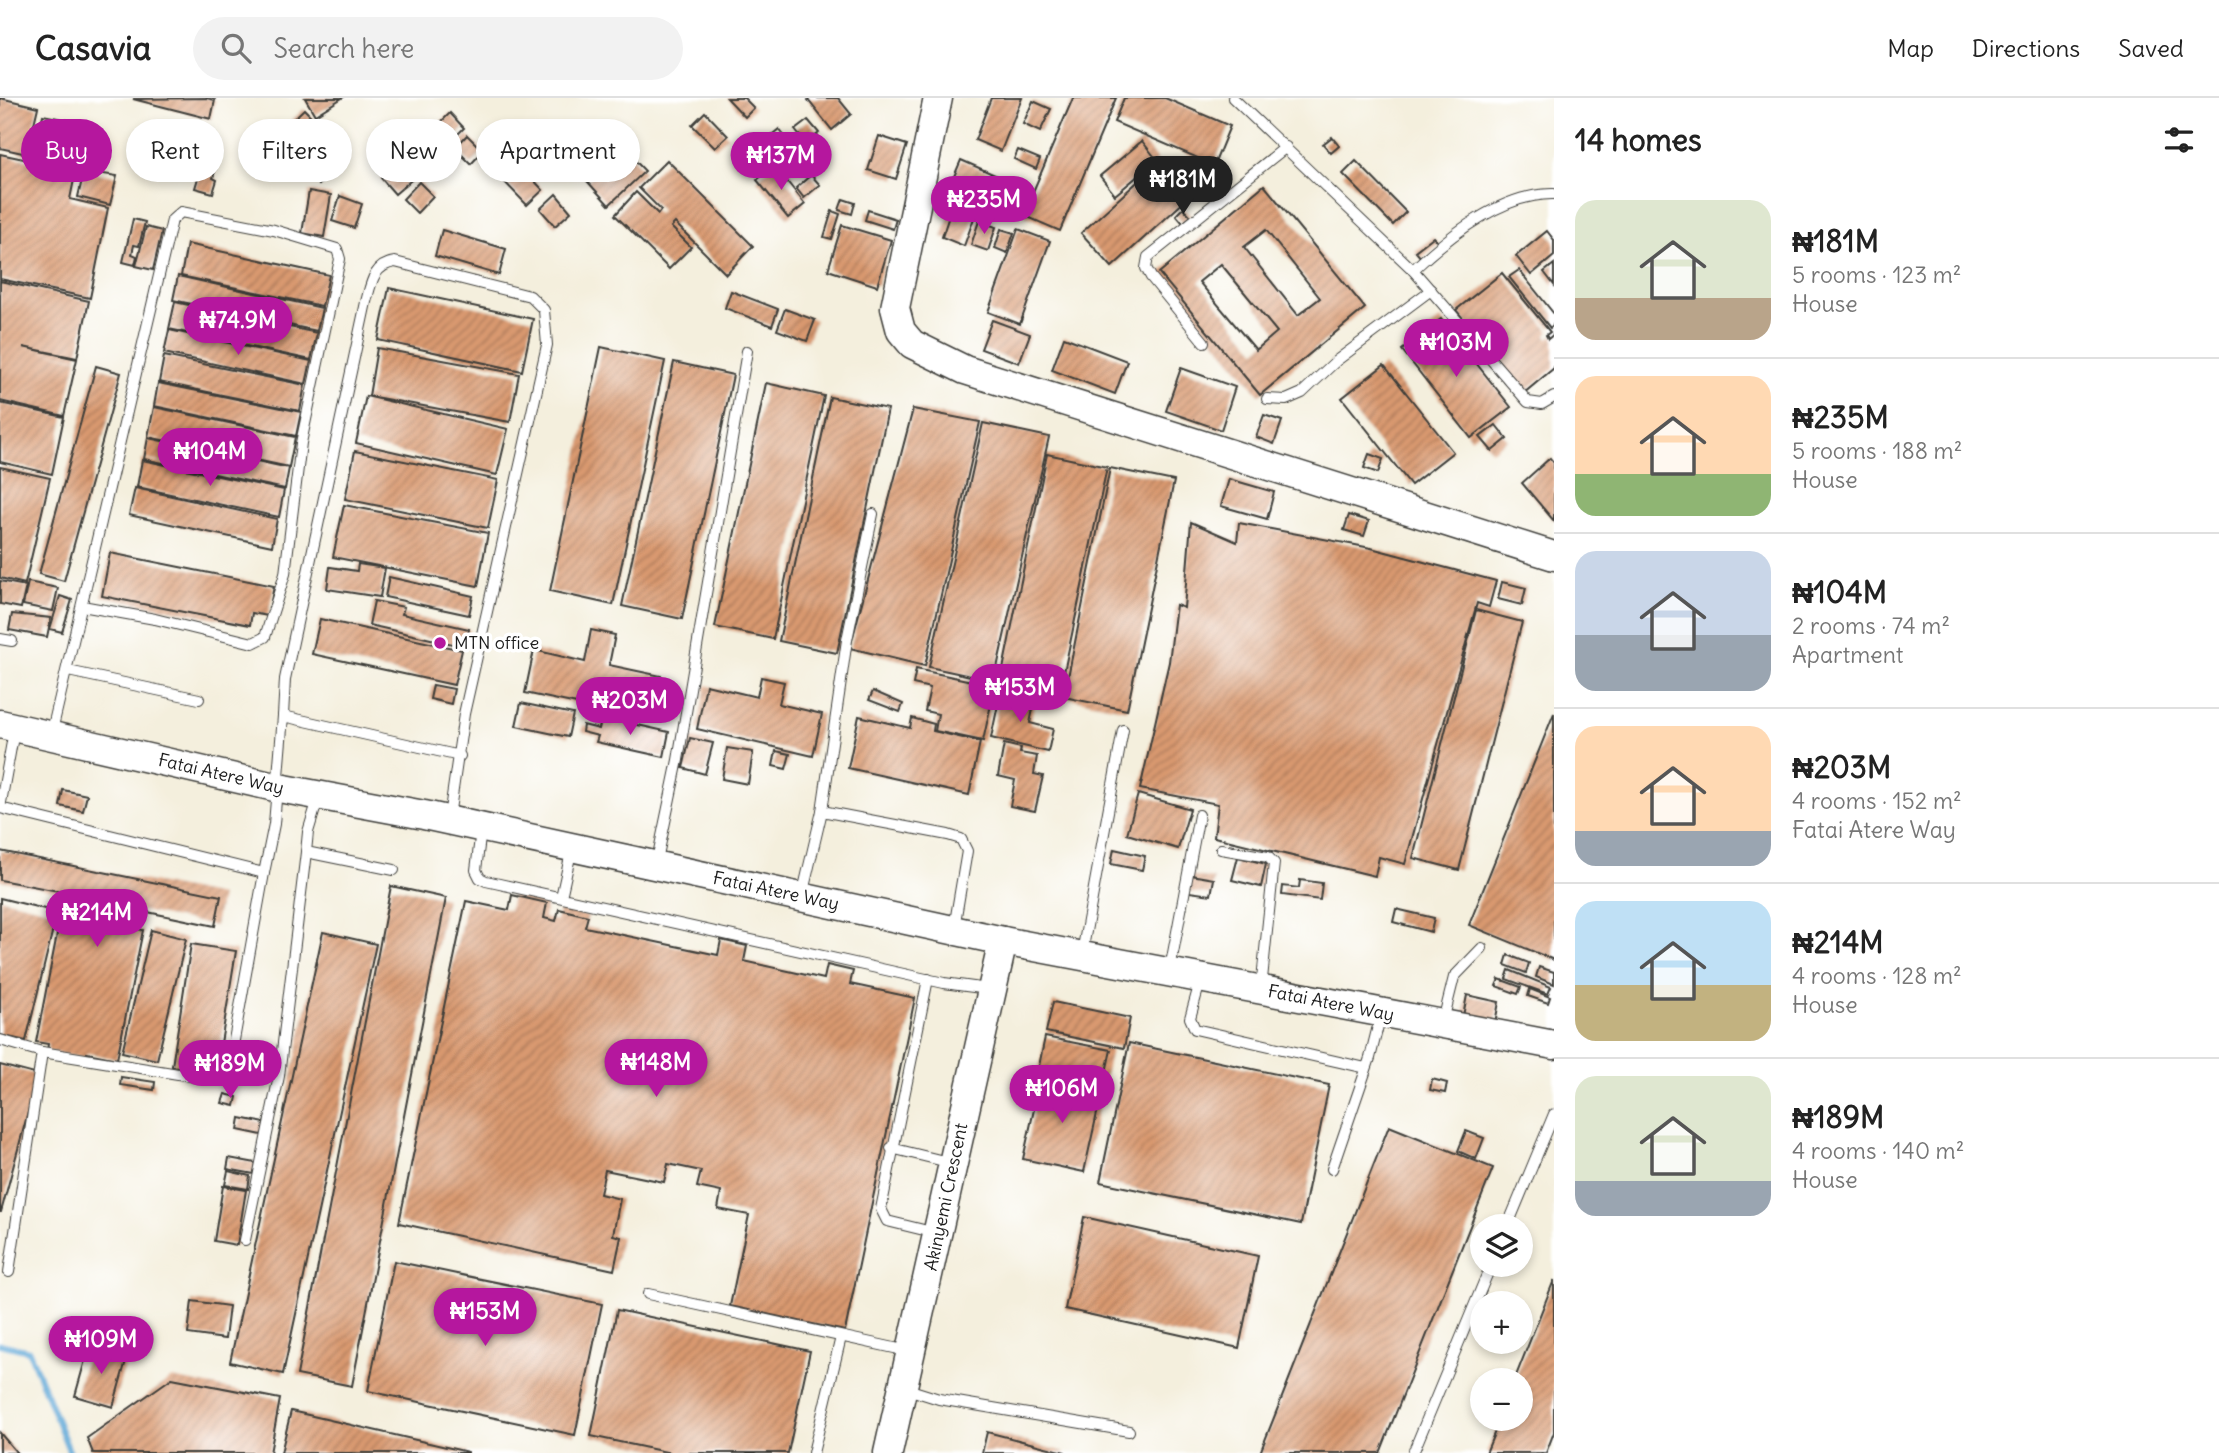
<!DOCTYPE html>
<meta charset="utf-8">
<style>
body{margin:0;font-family:Delius,sans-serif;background:#f2f2f2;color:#222;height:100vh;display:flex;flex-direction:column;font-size:26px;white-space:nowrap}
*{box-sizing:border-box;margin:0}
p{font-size:23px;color:#767676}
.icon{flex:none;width:38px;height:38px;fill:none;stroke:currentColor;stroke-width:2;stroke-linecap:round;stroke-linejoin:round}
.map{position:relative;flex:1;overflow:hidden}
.panel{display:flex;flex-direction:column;background:#fff;width:665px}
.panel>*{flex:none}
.top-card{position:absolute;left:21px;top:21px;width:665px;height:63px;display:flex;gap:14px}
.tools{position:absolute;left:1470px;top:1116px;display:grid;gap:14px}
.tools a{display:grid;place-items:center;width:63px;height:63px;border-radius:50%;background:#fff;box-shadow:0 4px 10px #0003;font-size:35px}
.price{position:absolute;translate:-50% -60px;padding:0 16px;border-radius:24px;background:#b5179e;color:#fff;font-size:23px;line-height:46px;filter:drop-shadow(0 2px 4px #0008)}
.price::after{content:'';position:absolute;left:50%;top:42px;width:21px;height:16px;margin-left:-10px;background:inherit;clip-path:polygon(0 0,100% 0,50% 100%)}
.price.current{background:#222;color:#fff}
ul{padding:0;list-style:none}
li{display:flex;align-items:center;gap:21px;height:175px;padding:0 21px}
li+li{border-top:2px solid #e0e0e0}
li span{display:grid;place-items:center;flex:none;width:196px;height:140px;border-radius:21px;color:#555}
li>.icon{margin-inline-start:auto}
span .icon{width:84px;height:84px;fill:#fffc;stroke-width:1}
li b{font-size:30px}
h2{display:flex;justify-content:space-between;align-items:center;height:84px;padding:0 21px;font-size:30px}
.tag{padding:0 24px;border-radius:32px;background:#fff;box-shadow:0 4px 10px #0003;font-size:24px;line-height:63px}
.tag.current{background:#b5179e;color:#fff}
header{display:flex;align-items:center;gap:42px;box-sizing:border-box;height:98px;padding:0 35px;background:#fff;border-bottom:2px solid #e0e0e0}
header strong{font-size:33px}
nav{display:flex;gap:38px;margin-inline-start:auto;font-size:24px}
.search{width:490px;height:63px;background:#f2f2f2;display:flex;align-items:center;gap:18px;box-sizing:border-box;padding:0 24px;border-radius:38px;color:#767676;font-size:26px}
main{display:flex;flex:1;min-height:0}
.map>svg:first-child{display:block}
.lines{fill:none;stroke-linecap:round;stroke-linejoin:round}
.stream{stroke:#60a9d7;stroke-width:6}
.building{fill:url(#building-hatch);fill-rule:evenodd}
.lane-casing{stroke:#3c3c39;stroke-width:12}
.secondary-casing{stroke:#3c3c39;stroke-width:31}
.lane{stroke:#fff;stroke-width:10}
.secondary{stroke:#fff;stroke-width:28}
.poi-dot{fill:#b5179e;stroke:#fff;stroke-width:2.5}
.labels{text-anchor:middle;stroke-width:7;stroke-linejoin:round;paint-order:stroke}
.poi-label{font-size:18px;fill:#1c1c1c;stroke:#fff;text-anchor:start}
.street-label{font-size:18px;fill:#1c1c1c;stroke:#fff}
</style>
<header>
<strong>Casavia</strong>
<div class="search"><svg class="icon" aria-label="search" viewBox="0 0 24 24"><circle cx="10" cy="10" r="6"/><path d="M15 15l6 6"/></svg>Search here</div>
<nav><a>Map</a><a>Directions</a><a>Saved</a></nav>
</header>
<main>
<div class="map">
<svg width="1554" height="1355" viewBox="0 0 1554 1355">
<defs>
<pattern id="building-hatch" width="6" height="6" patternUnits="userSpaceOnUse" patternTransform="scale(1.75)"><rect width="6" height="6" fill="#d99970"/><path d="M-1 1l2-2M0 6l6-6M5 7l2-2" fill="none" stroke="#af7c5b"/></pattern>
</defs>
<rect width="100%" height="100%" fill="#fff"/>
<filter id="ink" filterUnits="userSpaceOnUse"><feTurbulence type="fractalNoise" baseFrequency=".0143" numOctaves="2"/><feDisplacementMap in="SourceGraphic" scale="14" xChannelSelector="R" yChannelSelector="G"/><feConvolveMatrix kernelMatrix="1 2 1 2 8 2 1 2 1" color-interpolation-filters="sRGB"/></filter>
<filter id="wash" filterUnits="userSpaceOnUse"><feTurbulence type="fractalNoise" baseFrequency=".00686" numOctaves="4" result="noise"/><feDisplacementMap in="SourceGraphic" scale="28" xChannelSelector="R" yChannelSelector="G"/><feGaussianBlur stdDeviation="1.57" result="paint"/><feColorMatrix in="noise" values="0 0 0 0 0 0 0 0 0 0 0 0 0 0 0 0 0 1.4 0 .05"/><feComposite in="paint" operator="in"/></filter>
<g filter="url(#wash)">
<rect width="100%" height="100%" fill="#f4efdd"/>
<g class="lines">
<path class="stream" d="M0,1246L29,1253L70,1355"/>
</g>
<g id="blocks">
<g class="building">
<path d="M0,0L38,9L27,56L0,50Z"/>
<path d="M206,0L215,2L211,21L133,1Z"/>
<path d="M305,0H342L315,17Z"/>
<path d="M727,0H744L754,10L745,19Z"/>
<path d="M810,0H838L851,16L832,32L808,2Z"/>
<path d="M991,0H1022L1001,53L975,42Z"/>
<path d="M1073,0H1116L1060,133L1023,117Z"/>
<path d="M1124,0H1165L1230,28L1214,67L1114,24Z"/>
<path d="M1033,3L1051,11L1040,34L1023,26Z"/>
<path d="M304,11L349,58L319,87L299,66L303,62L308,68L313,64L303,54L294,62L277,44L286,36L282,32Z"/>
<path d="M705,14L728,38L715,50L692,27Z"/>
<path d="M450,15L464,30L446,48L431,34Z"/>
<path d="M43,17L92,27L84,67L34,56Z"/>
<path d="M808,22L819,35L806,46L795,32Z"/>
<path d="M779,31L799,57L783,70L762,45Z"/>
<path d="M391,34L404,50L386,66L373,50Z"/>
<path d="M467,37L483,53L471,66L455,50Z"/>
<path d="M879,38L907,47L896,81L868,72Z"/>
<path d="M1332,39L1339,48L1331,55L1323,46Z"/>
<path d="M1142,43L1157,62L1115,97L1100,78Z"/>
<path d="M622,49L645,73L609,107L587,83Z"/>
<path d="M1018,52L1040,61L1036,71L1014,61Z"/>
<path d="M0,56L76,72L70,101L108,110L90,200L0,181Z"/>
<path d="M205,57L218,62L213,80L217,82L213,95L195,90Z"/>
<path d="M514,61L543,92L527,107L497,76Z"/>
<path d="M402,62L416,78L395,96L381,80Z"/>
<path d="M667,62L753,148L726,176L675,125L671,129L691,149L669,171L615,117L636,94L658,116L661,112L639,90Z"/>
<path d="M961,62L1018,87L1007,115L949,90Z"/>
<path d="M1356,63L1406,114L1393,127L1343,76Z"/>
<path d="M774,67L805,106L788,120L757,82Z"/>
<path d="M1155,68L1186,102L1112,169L1081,135Z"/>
<path d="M84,73L117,78L110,107L78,99Z"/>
<path d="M811,77L820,87L804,100L796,90Z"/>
<path d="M419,84L433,98L417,115L403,101Z"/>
<path d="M1264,87L1365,210L1260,297L1159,175ZM1266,132L1320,200L1298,217L1244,149ZM1221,166L1277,234L1256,252L1199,184Z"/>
<path d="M309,93L331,97L324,139L302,135Z"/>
<path d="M556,96L571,114L555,128L540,111Z"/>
<path d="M340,98L362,106L354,130L332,123Z"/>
<path d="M843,101L855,105L852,116L839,112Z"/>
<path d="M1183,110L1191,118L1183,125L1176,117Z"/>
<path d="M868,112L896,121L893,131L865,122Z"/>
<path d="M951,112L974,120L964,148L942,139Z"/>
<path d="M832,113L840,116L832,141L824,139Z"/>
<path d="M133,121L145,124L139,148L134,147L132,156L137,158L135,167L123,164Z"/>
<path d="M979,123L996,129L988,153L971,147Z"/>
<path d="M842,127L891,142L877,188L828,172Z"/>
<path d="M146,129L162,133L153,172L136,168Z"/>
<path d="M1001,131L1014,135L1007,155L995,150Z"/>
<path d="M1018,131L1050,143L1020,226L988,214Z"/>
<path d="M442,132L506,151L499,177L435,158Z"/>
<path d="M1547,133L1554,142V158L1531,177L1516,158Z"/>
<path d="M1433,139L1439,146L1422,161L1415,153Z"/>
<path d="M187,146L329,177L322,208L181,178Z"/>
<path d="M1554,166V187L1544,174Z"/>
<path d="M1519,172L1554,216V226L1550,230L1509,179Z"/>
<path d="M1502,175L1550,234L1546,237L1548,241L1554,236V270L1524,295L1456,212Z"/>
<path d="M178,178L322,210L317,233L173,202Z"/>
<path d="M0,183L89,203L77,260L23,249L77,261L64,318L0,303Z"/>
<path d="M389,190L533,221L522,273L378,242Z"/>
<path d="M731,193L778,211L772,228L725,210Z"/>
<path d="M175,204L317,235L311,262L169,231Z"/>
<path d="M785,211L815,222L807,243L777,232Z"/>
<path d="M1441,221L1511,309L1471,340L1402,252Z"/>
<path d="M992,222L1030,236L1019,265L981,251Z"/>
<path d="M169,232L311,263L306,286L164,255Z"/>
<path d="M1064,239L1127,263L1115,296L1052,272Z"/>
<path d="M601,249L665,263L613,507L550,493Z"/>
<path d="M377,250L519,276L510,324L369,298Z"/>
<path d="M164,258L305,287L300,313L159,284Z"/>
<path d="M674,264L733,277L682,521L622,508Z"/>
<path d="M1384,267L1453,354L1411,387L1342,300Z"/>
<path d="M96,268L121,275L64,483L39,476Z"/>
<path d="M1181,270L1235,289L1221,332L1166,313Z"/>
<path d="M158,285L301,314L296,338L154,308Z"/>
<path d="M766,285L824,298L773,541L715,529Z"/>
<path d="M366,298L508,331L497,377L356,345Z"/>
<path d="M830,299L888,311L837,555L779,543Z"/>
<path d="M0,305L64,319L52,376L0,364Z"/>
<path d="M154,309L295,339L289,369L148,339Z"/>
<path d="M913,311L980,324L925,568L850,550Z"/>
<path d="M1264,317L1282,323L1274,346L1256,339Z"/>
<path d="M983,325L1049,339L994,583L929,569Z"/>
<path d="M1496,327L1507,341L1492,353L1480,339Z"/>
<path d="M148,340L289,370L285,391L144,361Z"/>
<path d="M355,353L498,382L488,430L345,401Z"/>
<path d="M1047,356L1107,369L1059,598L1000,586Z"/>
<path d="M1369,356L1383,361L1378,375L1364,370Z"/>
<path d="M1550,360L1554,365V423L1522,385Z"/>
<path d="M142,362L284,392L279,419L137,389Z"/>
<path d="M0,369L50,380L25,486L0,480Z"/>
<path d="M1110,370L1174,383L1127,612L1064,599Z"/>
<path d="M1229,381L1274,394L1267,421L1221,408Z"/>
<path d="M135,390L277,421L272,448L129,417Z"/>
<path d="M344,407L488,435L478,488L333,459Z"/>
<path d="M1349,417L1369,423L1364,438L1344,432Z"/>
<path d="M1191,424L1237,444L1239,425L1371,450L1496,483L1489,509L1477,505L1405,766L1379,759L1375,778L1214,739L1218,706L1140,691L1169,564L1176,507L1184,510Z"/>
<path d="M110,455L274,488L268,518L252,515L250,527L102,498Z"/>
<path d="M358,466L385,470L380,499L327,491L330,469L357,473Z"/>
<path d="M389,479L473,498L469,517L385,499Z"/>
<path d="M0,483L26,488L21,510L0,506Z"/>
<path d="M28,484L58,490L53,513L23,507Z"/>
<path d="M1502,484L1526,490L1522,507L1498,501Z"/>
<path d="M60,498L72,502L62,534L50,531Z"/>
<path d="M374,503L404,509L402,516L469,531L466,549L369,527Z"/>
<path d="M1476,512L1522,524L1459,772L1413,760Z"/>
<path d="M12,516L51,520L47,539L9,532Z"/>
<path d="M320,521L462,552L454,587L312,556Z"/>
<path d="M591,532L615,537L609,567L661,578L652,622L525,595L534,552L585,564Z"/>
<path d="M916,571L995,588L983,643L935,633L938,616L925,613L930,590L913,586Z"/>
<path d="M761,579L784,584L779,606L822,616L813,658L697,631L706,587L757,599Z"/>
<path d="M433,587L454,591L451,606L430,601Z"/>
<path d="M873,593L903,606L900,614L869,602Z"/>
<path d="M1000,597L1035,602L1030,625L1053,631L1048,654L991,640Z"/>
<path d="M521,605L573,616L568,639L516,628Z"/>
<path d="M1554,615V862L1469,827Z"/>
<path d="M859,618L910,630L912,620L934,626L933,633L980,644L969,697L848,670Z"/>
<path d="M602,619L669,634L664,659L596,644L598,638L582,634L583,627L599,631Z"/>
<path d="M690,640L713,645L705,676L683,670Z"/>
<path d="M1004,646L1021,650L1020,655L1037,658L1034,676L1043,678L1035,713L1010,708L1015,682L998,678Z"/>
<path d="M727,650L753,654L748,686L722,681Z"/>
<path d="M776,653L790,656L786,671L773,668Z"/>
<path d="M63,692L87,697L83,713L60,708Z"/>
<path d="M1138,696L1190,711L1178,751L1127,736Z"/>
<path d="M1114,751L1145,758L1142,772L1111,766Z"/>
<path d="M0,753L221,798L215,828L128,810L125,829L143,832L117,961L87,955L86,961L47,953L48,946L36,944L61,816L70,818L74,796L0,782Z"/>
<path d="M1238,759L1266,766L1261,789L1232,782Z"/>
<path d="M1191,777L1214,781L1211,797L1189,794Z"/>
<path d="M1300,782L1322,785L1320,802L1282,797L1283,788L1299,790Z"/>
<path d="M391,788L446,800L352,1288L297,1277Z"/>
<path d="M512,797L547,805L544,820L556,823L559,811L588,818L585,829L718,857L721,842L747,848L744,863L824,881L827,867L853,873L850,886L915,900L845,1233L730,1208L749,1117L718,1111L721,1094L697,1089L701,1073L668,1066L664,1084L605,1072L600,1096L620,1101L613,1137L621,1139L614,1172L399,1125L466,803L509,812Z"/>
<path d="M0,800L57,814L26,943L0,937Z"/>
<path d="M1396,811L1434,820L1431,834L1393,824Z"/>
<path d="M151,832L186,841L157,962L122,954Z"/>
<path d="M323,834L376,846L283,1276L230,1264Z"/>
<path d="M191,846L236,853L216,976L172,968Z"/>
<path d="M1508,857L1529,865L1526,875L1505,867Z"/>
<path d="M1539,869L1554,874V886L1536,879Z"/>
<path d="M1509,872L1551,889L1548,896L1506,881Z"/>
<path d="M1499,881L1521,889L1518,896L1496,888Z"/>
<path d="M1530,891L1550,899L1548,905L1528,898Z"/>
<path d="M1467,897L1499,904L1495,925L1463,918Z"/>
<path d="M1053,904L1130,920L1124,950L1046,934Z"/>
<path d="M1045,939L1111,952L1103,987L1038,973Z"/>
<path d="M1129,945L1329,987L1301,1126L1100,1084Z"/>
<path d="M0,967L38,977L1,1114H0Z"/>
<path d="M121,979L155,984L154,992L120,987Z"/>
<path d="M1041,980L1102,993L1084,1074L1023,1061Z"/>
<path d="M1432,981L1447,985L1445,995L1430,992Z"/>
<path d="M225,996L237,999L235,1008L222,1005Z"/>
<path d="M240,1020L265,1025L262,1037L238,1032Z"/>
<path d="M1389,1028L1493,1070L1380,1355H1260Z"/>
<path d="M1466,1033L1484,1040L1476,1061L1458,1053Z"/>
<path d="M229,1060L256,1065L254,1076L227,1071Z"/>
<path d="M228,1073L250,1078L248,1091L225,1087Z"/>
<path d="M223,1088L246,1092L237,1147L214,1143Z"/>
<path d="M1084,1119L1258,1158L1239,1250L1065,1211Z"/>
<path d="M394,1163L602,1206L575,1337L368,1293Z"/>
<path d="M1554,1182V1334L1546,1355H1486L1500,1321H1521V1283H1514Z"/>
<path d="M192,1203L229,1208L225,1241L188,1236Z"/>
<path d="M617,1212L810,1253L788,1355H671L591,1338Z"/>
<path d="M89,1248L127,1259L113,1309L75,1298Z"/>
<path d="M172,1280L280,1301L270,1355H93L87,1340Z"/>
<path d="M291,1313L468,1354V1355H281Z"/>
<path d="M987,1334L1065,1354V1355H982Z"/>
<path d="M0,1335L17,1355H0Z"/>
</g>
</g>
</g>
<g filter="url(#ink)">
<use href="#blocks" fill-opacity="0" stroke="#3c3c39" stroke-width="2"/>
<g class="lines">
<g class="lane-casing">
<g id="lane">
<path d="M1233,0L1413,172L1528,304L1542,306L1554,299"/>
<path d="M1413,172C1449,138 1502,95 1554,96"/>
<path d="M1204,244L1151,179L1146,170L1148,159L1286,49"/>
<path d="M1267,301L1286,302L1302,295L1336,263L1431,192"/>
<path d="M0,541L12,543"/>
<path d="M68,573L199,601"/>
<path d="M283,618L285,581L366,204C371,186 373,167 395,164L530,198L544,212L547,247L464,616L449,719"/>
<path d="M51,637L172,122L181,114L274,132L337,151L340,161L301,345L285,476L265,539L253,545L155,521L82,508"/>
<path d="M318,701L308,734L306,754L394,772"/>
<path d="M0,710L264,775L274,726L283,618L460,658"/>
<path d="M0,710L14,633"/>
<path d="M822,713L847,542L873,416"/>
<path d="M481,732L476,772L480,780L486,783L944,885L988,891"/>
<path d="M1221,751L1268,759L1274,765L1261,891"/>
<path d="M656,767L678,662L747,253"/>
<path d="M802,798L822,713L948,737L961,741L967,753L954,830"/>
<path d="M561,799L572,750"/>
<path d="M1082,855L1123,632"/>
<path d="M1170,871L1199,717"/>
<path d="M928,881L881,1111L887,1123L936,1135"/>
<path d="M1200,884L1190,920L1195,931L1366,970"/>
<path d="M1443,923L1454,879L1482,850"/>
<path d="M0,942L42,954L9,1174"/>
<path d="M42,954L203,980C215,981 221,979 229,970L264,775"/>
<path d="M891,1050L952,1065"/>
<path d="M1332,1071L1370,960L1381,916"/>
<path d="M1507,1129L1554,1016"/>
<path d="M245,1142L279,978L306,754"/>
<path d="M648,1196L908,1253"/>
<path d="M904,1290L939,1301L1129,1333"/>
<path d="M813,1355L841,1239"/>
<path d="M1413,1355L1491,1167"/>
</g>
</g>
<g class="secondary-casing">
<g id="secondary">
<path d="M938,0L895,210L901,233L912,246L965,272L1554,458"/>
<path d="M0,626L279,690L424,717L1003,843L1554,947"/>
<path d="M888,1355L1003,843"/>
</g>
</g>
<use href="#lane" class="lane"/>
<use href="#secondary" class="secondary"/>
</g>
</g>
<circle class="poi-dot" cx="440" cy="545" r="7"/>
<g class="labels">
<g class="poi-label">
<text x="454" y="551">MTN office</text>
</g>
<g class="street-label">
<text transform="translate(221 676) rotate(13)" y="6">Fatai Atere Way</text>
<text transform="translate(776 793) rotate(12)" y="6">Fatai Atere Way</text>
<text transform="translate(1331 905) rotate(11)" y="6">Fatai Atere Way</text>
<text transform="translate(946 1099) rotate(-78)" y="6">Akinyemi Crescent</text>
</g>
</g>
</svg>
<div class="tools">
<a><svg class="icon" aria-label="layers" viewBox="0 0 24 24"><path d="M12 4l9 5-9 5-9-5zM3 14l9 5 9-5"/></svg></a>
<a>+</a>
<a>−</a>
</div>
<b class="price" style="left:781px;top:94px">₦137M</b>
<b class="price current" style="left:1183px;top:118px">₦181M</b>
<b class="price" style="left:984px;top:138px">₦235M</b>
<b class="price" style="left:238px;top:259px">₦74.9M</b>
<b class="price" style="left:1456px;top:281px">₦103M</b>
<b class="price" style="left:210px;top:390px">₦104M</b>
<b class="price" style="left:1020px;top:626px">₦153M</b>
<b class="price" style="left:630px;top:639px">₦203M</b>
<b class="price" style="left:97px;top:851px">₦214M</b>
<b class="price" style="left:656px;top:1001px">₦148M</b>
<b class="price" style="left:230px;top:1002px">₦189M</b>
<b class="price" style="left:1062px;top:1027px">₦106M</b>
<b class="price" style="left:485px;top:1250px">₦153M</b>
<b class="price" style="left:101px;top:1278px">₦109M</b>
<div class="top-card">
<a class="tag current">Buy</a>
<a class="tag">Rent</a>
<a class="tag">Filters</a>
<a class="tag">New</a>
<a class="tag">Apartment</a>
</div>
</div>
<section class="panel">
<h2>14 homes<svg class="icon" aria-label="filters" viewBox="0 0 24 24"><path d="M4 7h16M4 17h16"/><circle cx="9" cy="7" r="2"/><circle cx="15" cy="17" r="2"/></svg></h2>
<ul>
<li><span style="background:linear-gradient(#dfe7d0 70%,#b9a48a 0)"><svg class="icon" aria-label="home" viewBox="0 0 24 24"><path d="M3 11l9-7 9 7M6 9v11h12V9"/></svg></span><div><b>₦181M</b><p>5 rooms · 123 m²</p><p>House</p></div></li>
<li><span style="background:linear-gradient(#ffd9b3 70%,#8fb573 0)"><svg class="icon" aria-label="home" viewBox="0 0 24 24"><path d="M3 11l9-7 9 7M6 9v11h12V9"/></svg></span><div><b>₦235M</b><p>5 rooms · 188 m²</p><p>House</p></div></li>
<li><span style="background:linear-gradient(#c9d6e8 60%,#9aa5b1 0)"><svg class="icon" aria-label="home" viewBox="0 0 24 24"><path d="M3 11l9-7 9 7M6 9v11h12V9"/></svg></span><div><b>₦104M</b><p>2 rooms · 74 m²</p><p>Apartment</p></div></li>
<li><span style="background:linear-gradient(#ffd9b3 75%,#9aa5b1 0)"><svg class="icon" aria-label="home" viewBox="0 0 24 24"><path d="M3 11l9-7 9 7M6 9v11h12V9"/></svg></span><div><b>₦203M</b><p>4 rooms · 152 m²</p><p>Fatai Atere Way</p></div></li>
<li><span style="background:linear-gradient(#bfe0f5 60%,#c2b280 0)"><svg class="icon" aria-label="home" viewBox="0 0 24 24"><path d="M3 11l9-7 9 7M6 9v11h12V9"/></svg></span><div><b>₦214M</b><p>4 rooms · 128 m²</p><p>House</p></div></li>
<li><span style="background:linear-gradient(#dfe7d0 75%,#9aa5b1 0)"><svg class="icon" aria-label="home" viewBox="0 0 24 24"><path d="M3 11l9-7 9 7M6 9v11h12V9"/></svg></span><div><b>₦189M</b><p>4 rooms · 140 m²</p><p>House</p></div></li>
</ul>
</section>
</main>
